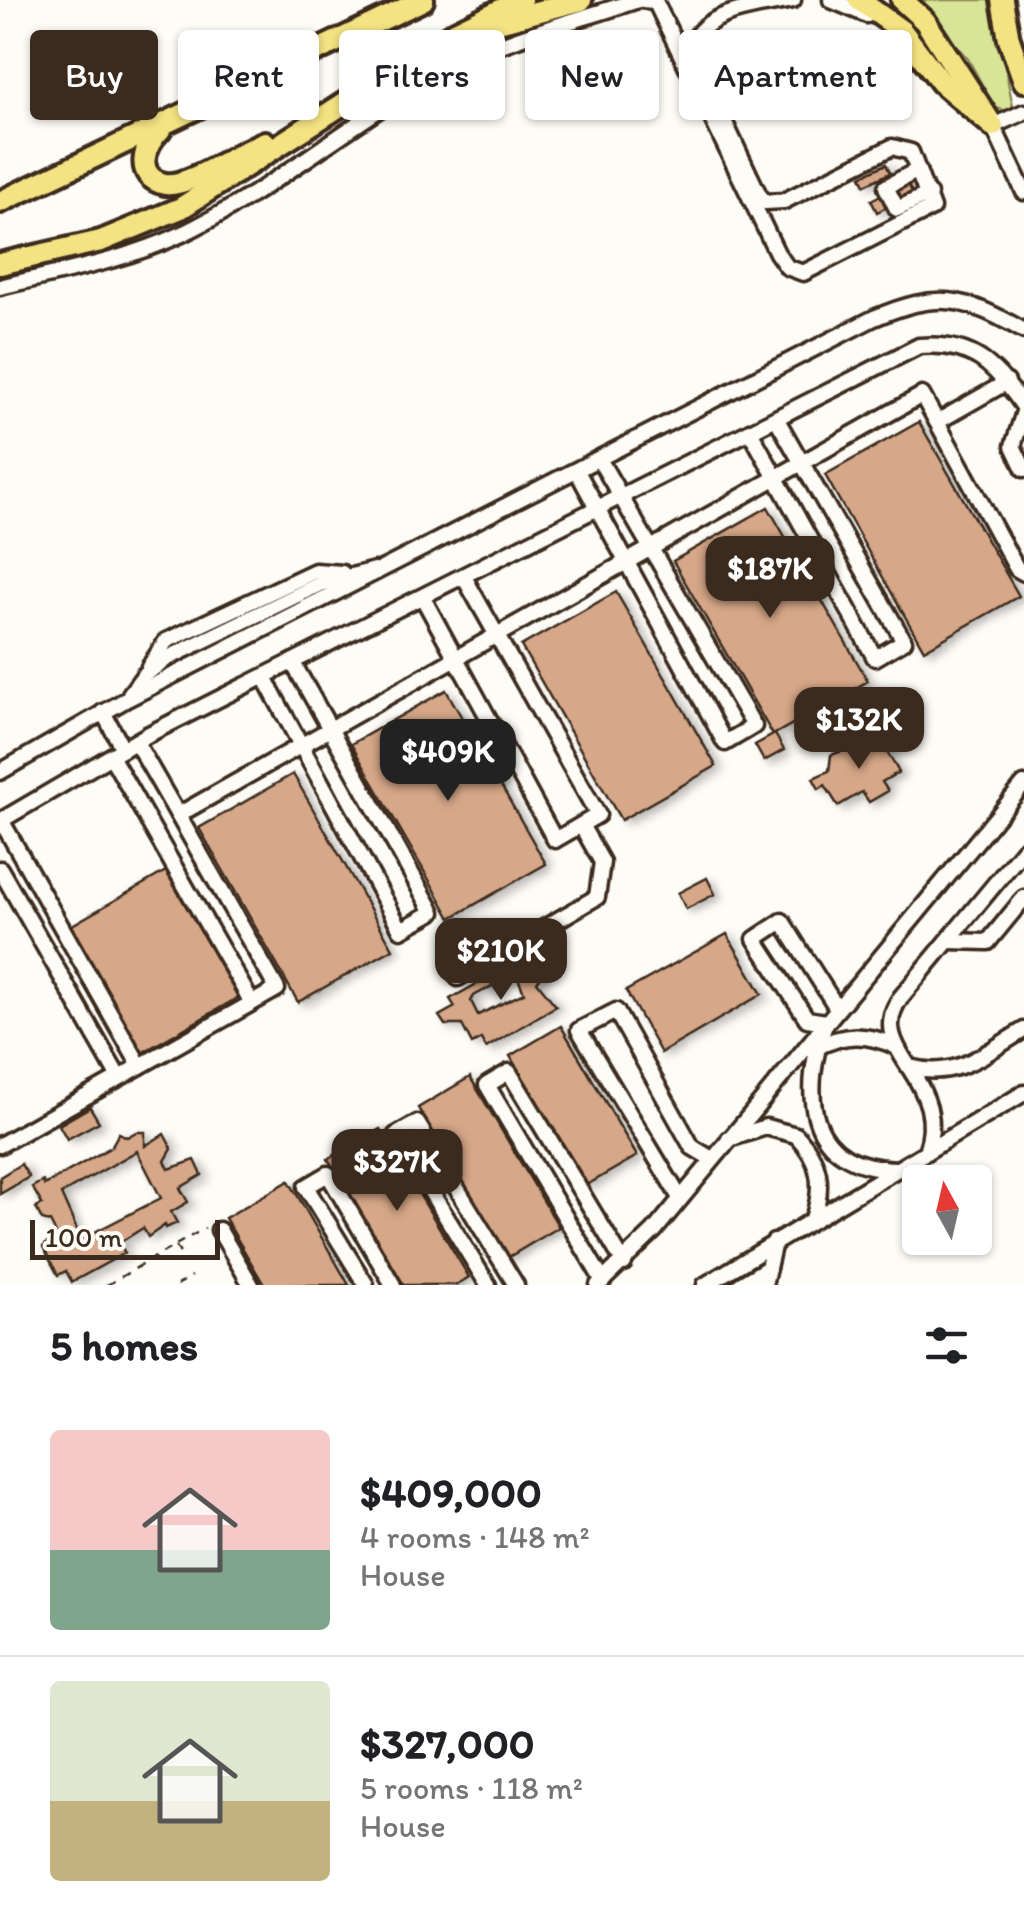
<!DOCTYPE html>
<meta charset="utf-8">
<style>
body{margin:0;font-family:Itim,sans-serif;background:#f6f6f6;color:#202124;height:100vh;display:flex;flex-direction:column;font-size:38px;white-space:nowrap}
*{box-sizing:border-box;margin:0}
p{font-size:32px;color:#757577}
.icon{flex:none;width:55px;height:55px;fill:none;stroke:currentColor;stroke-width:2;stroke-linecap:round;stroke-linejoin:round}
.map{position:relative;height:1285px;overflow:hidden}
.side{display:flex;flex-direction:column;background:#fff;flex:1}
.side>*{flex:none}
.hud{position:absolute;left:30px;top:30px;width:965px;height:90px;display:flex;gap:20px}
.needle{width:65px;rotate:352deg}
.buttons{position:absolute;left:902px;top:1165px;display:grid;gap:20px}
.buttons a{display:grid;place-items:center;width:90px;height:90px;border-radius:10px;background:#fff;box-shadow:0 2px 8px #0004;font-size:50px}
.scale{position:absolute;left:30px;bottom:25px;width:190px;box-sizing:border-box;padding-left:10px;border:5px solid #3b2a1e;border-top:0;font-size:28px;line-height:35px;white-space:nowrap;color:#3b2a1e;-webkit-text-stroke:8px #fdfcf7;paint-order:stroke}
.price{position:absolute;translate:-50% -85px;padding:0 22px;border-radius:20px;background:#3b2a1e;color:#fff;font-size:32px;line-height:65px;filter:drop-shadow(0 2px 5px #0008)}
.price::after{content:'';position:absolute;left:50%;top:60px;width:30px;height:22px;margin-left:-15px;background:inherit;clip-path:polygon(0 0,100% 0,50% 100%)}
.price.selected{background:#222;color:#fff}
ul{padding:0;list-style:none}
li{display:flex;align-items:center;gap:30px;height:250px;padding:0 50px}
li+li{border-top:2px solid #e0e0e0}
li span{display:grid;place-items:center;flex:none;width:280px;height:200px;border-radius:10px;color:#555}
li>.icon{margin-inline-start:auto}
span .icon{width:120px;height:120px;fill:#fffc;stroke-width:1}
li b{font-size:42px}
h2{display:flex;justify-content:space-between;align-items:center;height:120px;padding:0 50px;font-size:42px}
.pill{padding:0 35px;border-radius:10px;background:#fff;box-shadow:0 2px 8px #0004;font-size:35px;line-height:90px}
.pill.selected{background:#3b2a1e;color:#fff}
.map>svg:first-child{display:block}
.green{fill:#d8e496;stroke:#8a875a;stroke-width:2.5}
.building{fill:#d6a788;stroke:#3b2a1e;stroke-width:2.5;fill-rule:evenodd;filter:url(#shadow)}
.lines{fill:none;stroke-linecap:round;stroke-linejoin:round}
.minor-casing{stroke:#3b2a1e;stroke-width:21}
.highway-casing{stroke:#3b2a1e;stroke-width:28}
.path{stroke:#3b2a1e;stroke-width:2.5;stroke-dasharray:8 8;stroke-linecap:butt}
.minor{stroke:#fdfcf7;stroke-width:14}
.highway{stroke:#f4e382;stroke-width:20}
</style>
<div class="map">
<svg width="1024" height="1285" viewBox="0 0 1024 1285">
<defs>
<filter id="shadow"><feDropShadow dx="6" dy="3.5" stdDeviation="5" flood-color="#0004"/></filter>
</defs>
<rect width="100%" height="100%" fill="#fdfcf7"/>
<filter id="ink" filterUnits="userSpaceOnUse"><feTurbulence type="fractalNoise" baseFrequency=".01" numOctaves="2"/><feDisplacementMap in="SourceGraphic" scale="20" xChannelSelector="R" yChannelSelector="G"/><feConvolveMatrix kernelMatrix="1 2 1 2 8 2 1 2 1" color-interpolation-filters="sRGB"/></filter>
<g filter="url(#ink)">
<path class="green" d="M917,0H992L1013,107L1008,111L995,108L968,59Z"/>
<g class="building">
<path d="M886,164L890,173L865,185L861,176Z"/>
<path d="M907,182L913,194L877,212L871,200Z"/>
<path d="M919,422L1019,596L924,650L825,475Z"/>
<path d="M768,507L868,681L773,735L673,561Z"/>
<path d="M616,592L716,766L621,820L521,646Z"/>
<path d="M446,690L546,864L451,918L351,744Z"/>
<path d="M775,734L784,750L764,761L755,745Z"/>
<path d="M888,736L895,748L887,752L899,772L882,782L888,791L869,802L862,792L838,806L825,785L819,789L813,778L829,771L831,755L851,748L858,740L876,749Z"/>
<path d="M293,774L393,949L298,1002L199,828Z"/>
<path d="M166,871L239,997L140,1054L67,928Z"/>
<path d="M707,878L715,894L686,909L678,893Z"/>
<path d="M727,934L762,994L661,1053L626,991Z"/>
<path d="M526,956L531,965L542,959L547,968L537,982L556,1006L486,1048L481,1039L472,1044L462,1025H445L439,1016L455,1007L450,999ZM512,975L518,978L524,993L478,1015L471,1001L474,996Z"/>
<path d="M561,1026L637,1156L585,1186L510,1056Z"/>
<path d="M470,1077L559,1227L507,1258L418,1108Z"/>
<path d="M90,1107L99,1122L67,1139L59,1125Z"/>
<path d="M380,1129L469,1277L456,1285H404L328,1159Z"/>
<path d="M136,1132H145V1146L164,1134L172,1149L165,1161L169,1169L195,1160L202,1175L180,1188L188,1202L171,1212L177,1223L166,1228L165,1225L148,1237L143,1228L119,1243L125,1253L72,1282L66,1271L58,1275L43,1247L56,1234L50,1222L42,1220L36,1208L42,1204L32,1187L43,1181L44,1185L111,1147L119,1133L127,1137ZM137,1151L161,1198L81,1239L61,1194Z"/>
<path d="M21,1164L29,1177L0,1194V1177Z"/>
<path d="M289,1181L349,1285H264L225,1218Z"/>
</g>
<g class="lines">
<g class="minor-casing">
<g id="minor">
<path d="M643,0L656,3L777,253L787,267L803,273L932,208L911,152L892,147L784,201L765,202L759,195L691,51C697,10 760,7 793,0"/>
<path d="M831,0L867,15"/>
<path d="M1024,112L993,126L1024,192"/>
<path d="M918,170L886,187L897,209L929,194"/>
<path d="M0,287C61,272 125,261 182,234C278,188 358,115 452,66C511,37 576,21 638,0"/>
<path d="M1024,412L1013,446L1024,469"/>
<path d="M937,422L1017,569L1024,573"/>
<path d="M750,431L875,658L904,641L776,418"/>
<path d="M577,471L725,743L754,726L599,459"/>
<path d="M423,598L555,840L598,815L464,577"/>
<path d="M149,667L166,641L315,571L342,573"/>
<path d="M264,677L401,930L433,912L293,663"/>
<path d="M130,694L144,675L166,659L320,584L375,570"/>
<path d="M103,712L123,749"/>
<path d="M136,742L178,815"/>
<path d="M111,756L252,1003L277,989L178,815L922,395L937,422L1007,382"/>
<path d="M0,772L127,699L874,318C938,291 963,296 1024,331"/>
<path d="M1,820L140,1066"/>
<path d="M0,821L147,735L919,346C972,341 995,365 1024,407"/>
<path d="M1024,849L901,997C882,1023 893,1043 909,1067C958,1080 983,1054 1024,1030"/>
<path d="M0,869L119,1078"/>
<path d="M948,941L988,942L1024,898"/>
<path d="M458,978L597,897L602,862L581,825"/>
<path d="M837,1008L782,921L755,939L807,1019L826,1022C800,1092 805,1167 897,1169"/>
<path d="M816,1048C844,1033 866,1033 895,1046"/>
<path d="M909,1067C927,1095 938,1119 926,1152"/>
<path d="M729,1139L766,1127L796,1135C821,1161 824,1185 813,1219"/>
<path d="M0,1145L252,1003"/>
<path d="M680,1198L579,1030L616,1011L692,1147L712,1159"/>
<path d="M219,1230L251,1285"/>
<path d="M603,1281L487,1085L509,1072L624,1263"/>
<path d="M366,1285L306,1187L328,1174L393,1285"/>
<path d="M488,1285L396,1135L417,1123L516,1285"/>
<path d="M598,1285L654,1231L1024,784"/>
<path d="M705,1285L1024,1093"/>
<path d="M740,1285L768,1268"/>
<path d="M764,1285L774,1242"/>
</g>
</g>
<g class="highway-casing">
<g id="highway">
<path d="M859,0L902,31L941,82L993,126"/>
<path d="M902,0L925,21L989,120"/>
<path d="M1002,0L1009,39L1024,81"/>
<path d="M491,24L581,0"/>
<path d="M160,130C144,145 133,177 165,184C187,188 241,151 265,142"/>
<path d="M0,202L423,0"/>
<path d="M0,264L101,241L181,208L455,32L521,0"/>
</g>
</g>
<g class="path">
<path d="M176,1246L183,1259"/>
<path d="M107,1285L205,1228"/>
<path d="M177,1285L192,1276"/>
</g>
<use href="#minor" class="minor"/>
<use href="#highway" class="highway"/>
</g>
</g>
</svg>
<div class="buttons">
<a><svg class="needle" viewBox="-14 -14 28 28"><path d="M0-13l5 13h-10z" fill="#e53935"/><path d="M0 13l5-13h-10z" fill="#757577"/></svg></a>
</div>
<div class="scale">100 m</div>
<b class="price" style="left:770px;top:621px">$187K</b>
<b class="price" style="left:859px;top:772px">$132K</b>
<b class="price selected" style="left:448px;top:804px">$409K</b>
<b class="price" style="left:501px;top:1003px">$210K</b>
<b class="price" style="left:397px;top:1214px">$327K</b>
<div class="hud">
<a class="pill selected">Buy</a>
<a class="pill">Rent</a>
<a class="pill">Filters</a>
<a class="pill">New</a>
<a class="pill">Apartment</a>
</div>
</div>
<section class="side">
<h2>5 homes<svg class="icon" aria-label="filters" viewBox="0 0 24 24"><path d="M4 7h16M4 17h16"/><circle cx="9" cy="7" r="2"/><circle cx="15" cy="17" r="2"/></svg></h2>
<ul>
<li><span style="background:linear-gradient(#f6c9c9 60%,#7fa58c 0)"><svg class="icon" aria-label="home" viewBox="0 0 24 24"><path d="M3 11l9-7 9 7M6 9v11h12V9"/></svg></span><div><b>$409,000</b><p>4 rooms · 148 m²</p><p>House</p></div></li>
<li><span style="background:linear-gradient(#dfe7d0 60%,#c2b280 0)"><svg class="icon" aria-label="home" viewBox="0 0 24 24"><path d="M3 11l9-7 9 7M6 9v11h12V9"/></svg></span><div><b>$327,000</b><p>5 rooms · 118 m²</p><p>House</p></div></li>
</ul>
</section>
